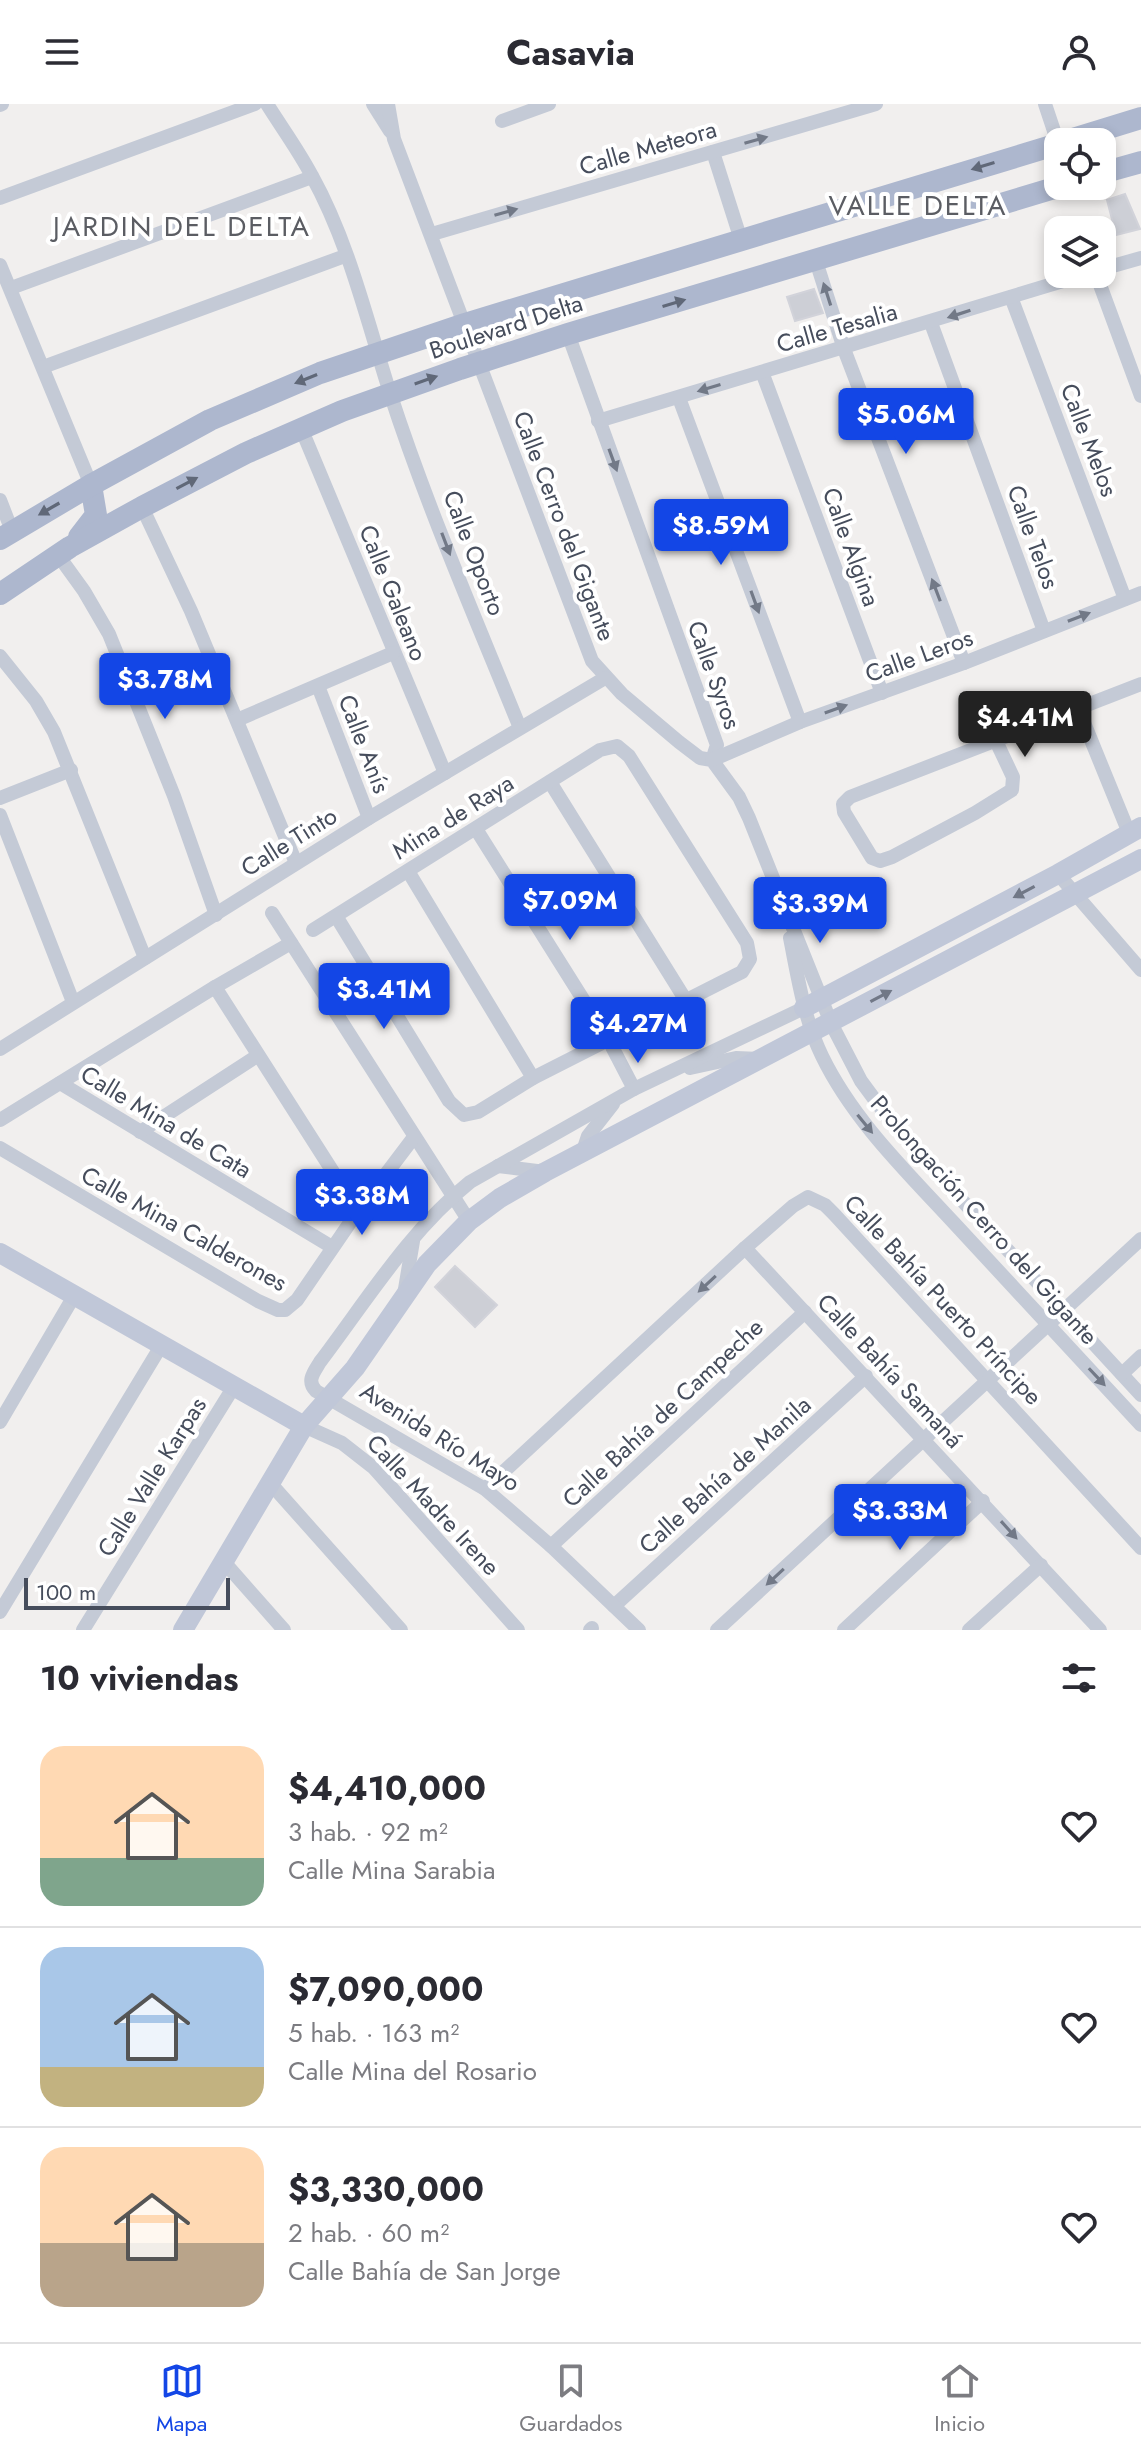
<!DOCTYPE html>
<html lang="es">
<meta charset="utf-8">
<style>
body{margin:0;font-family:Jost,sans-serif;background:#f7f7f7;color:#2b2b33;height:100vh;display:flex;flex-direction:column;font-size:30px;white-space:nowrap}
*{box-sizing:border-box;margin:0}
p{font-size:26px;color:#7c7c81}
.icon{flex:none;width:44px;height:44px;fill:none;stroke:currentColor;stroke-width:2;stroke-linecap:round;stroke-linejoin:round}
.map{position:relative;height:1526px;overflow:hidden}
.details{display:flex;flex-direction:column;background:#fff;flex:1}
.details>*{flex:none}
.tools{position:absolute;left:1044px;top:24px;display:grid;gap:16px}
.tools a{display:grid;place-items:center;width:72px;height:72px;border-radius:16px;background:#fff;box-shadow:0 4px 12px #0003;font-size:40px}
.scale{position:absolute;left:24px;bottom:20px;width:206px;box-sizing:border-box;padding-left:8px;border:4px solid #464d5c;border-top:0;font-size:22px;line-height:28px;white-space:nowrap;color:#464d5c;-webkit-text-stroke:6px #fff;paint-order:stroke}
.price{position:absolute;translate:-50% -68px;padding:0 18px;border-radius:8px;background:#1346e6;color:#fff;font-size:26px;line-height:52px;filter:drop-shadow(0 2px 4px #0008)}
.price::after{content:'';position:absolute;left:50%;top:48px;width:24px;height:18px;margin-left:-12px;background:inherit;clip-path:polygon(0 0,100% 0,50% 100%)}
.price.selected{background:#222;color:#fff}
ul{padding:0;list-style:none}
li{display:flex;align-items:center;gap:24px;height:200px;padding:0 40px}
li+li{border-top:2px solid #e1e1e2}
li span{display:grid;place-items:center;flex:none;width:224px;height:160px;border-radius:24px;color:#555}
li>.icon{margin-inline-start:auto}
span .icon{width:96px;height:96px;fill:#fffc;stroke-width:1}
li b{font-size:34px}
h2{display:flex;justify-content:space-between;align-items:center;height:96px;padding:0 40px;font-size:34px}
header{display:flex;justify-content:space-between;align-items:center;height:104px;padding:0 40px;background:#fff;font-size:36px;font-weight:700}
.dock{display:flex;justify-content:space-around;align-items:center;height:112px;border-top:2px solid #e1e1e2;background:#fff;font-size:22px;color:#7c7c81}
.dock a{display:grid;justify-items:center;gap:4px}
.dock .selected{color:#1346e6}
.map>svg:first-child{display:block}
.building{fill:#cdcfd6;stroke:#d2d3da;stroke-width:2}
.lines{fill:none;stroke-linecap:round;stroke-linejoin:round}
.street{stroke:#c4cad6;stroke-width:14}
.secondary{stroke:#c0c7d8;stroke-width:20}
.primary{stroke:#adb7ce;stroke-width:22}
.oneway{fill:#727987}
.oneway2{fill:#606878}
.oneway3{fill:#717887}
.labels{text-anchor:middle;stroke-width:8;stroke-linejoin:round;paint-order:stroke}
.street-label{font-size:24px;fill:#464d5c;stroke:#fff}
.quarter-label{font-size:28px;letter-spacing:2px;fill:#5b5d63;stroke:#fff}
</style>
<header><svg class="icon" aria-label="menu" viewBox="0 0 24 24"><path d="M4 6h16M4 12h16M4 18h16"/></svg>Casavia<svg class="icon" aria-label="person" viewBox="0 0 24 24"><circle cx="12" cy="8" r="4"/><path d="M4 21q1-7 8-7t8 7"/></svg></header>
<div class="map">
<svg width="1141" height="1526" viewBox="0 0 1141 1526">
<rect width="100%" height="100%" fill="#f1efee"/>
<g class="building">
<path d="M1125,90L1140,125L1116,131L1107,96Z"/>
<path d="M814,185L823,209L795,217L787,193Z"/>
<path d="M455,1162L497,1201L475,1223L435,1183Z"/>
</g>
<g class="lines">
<g class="street">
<path d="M267,0C282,24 299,47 312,72C349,139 367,217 390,289C427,403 475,513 520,624"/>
<path d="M373,0L390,27"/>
<path d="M388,0L394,35L592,557L622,590L679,638L700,654L712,656L739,693L749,714L831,919L861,977L892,1019L923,1054L1141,1291"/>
<path d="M1045,0L1058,39"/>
<path d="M0,1L2,0"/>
<path d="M502,17L549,0"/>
<path d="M713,48L741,136"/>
<path d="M0,94L255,0"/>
<path d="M432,130L876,0"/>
<path d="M816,157L844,245L964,559"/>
<path d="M0,161L91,381"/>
<path d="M1102,165L1141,154"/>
<path d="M1096,170L1141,292"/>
<path d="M11,184L312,73"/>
<path d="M1011,193L1125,495"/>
<path d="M931,219L1044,527"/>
<path d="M568,230L717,641L712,656"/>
<path d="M43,263L345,152"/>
<path d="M762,268L882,589"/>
<path d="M679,294L800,618"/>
<path d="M598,317L1086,170"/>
<path d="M301,324L445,669"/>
<path d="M0,396L12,427"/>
<path d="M142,403L191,507L296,759"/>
<path d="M58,451L84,487L109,530L174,692L216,811"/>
<path d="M0,552L36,597L54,628L145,854"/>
<path d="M318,582L369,714"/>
<path d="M1078,604L1129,729"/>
<path d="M237,616L393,549"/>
<path d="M996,637L1013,673L1012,686L975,709L892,753L880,757L872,754L844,708L843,700L850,693L1141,580"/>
<path d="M712,656L800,618L964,559L1141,489"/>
<path d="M550,678L685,895"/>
<path d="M0,694L71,666"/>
<path d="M0,711L73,898"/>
<path d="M476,725L608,935L634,985"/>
<path d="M408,767L533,974"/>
<path d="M1058,770L1141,866"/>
<path d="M272,809L469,1117"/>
<path d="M313,826L600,646L617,642L629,652L747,839L750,855L742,868L734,872L533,974L478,1008L464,1011L449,997L336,812"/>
<path d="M790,834C798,874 804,915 822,952C853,1016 906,1067 954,1119C1016,1186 1079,1254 1141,1321"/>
<path d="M215,883L358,1107"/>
<path d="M0,945L369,714L605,574"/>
<path d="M690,964L736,954L760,955"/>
<path d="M60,979L332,1143"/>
<path d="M0,1016L215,883L291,839"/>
<path d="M140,1028L257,952"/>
<path d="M0,1044L258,1197L278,1206H285L297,1196L358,1107L414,1033"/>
<path d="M582,1050L588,1032L613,1000"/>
<path d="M498,1062L545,1068"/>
<path d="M745,1144L1100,1526"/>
<path d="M404,1191L413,1137"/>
<path d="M1122,1270L1141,1252"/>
<path d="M0,1318L74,1192"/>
<path d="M304,1322L342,1339L374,1364L518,1526"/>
<path d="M271,1380L401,1526"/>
<path d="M485,1385L745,1144L793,1102L808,1093L825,1101L834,1110L1141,1444"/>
<path d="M551,1442L805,1208"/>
<path d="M224,1458L284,1526"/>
<path d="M614,1502L866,1272"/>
<path d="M0,1508L161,1242"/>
<path d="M83,1526L233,1284"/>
<path d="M590,1526L592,1524"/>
<path d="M639,1526L551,1442L485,1385L316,1287C306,1277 314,1268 320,1258C367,1196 409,1127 470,1078L634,985L804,904"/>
<path d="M717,1526L1141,1135"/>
<path d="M844,1526L983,1397"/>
<path d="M969,1526L1041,1461"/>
</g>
<g class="secondary">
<path d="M804,904L1058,770L1141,723"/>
<path d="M0,1149L304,1322"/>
<path d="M183,1526L304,1322L355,1264L427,1160L469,1117L500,1094L545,1068L1141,755"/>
</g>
<g class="primary">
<path d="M1063,38L1141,14"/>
<path d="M1102,69L1141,58"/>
<path d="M79,433L96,411L91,381"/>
<path d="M0,435L91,381L210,316L320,269L465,220L1058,40"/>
<path d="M0,490L70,443L142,403L246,349L342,307L460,265L568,230L1061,82"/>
</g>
</g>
<defs><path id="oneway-solid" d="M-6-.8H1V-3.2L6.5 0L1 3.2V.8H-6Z" transform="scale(2)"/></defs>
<g class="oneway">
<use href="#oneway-solid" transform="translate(756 36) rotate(-16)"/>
<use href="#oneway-solid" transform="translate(506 108) rotate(-16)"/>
<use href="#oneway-solid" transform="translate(827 190) rotate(-108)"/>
<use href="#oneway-solid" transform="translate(959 210) rotate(162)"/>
<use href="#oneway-solid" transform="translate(709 284) rotate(163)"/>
<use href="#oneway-solid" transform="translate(613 356) rotate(70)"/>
<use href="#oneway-solid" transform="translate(446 440) rotate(69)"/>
<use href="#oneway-solid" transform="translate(936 486) rotate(-111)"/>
<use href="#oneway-solid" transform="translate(755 498) rotate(70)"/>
<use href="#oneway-solid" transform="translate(1079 513) rotate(-21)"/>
<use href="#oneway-solid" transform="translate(836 605) rotate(-20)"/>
<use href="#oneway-solid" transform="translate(865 1020) rotate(51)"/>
<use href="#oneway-solid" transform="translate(707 1180) rotate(137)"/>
<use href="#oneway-solid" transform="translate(1097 1273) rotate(47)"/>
<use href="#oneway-solid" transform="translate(1009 1426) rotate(48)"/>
<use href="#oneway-solid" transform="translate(775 1473) rotate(137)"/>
</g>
<g class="oneway2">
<use href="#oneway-solid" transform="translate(983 62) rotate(163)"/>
<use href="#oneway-solid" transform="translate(674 199) rotate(-17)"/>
<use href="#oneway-solid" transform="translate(306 275) rotate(158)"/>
<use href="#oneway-solid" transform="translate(426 276) rotate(-19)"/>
<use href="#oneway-solid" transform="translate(187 379) rotate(-28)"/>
<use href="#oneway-solid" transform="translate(49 405) rotate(150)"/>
</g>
<g class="oneway3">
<use href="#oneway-solid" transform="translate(1024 788) rotate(152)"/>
<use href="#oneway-solid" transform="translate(881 892) rotate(-28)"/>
</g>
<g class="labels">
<g class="street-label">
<text transform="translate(648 44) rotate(-16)" y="8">Calle Meteora</text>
<text transform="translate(506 223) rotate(-18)" y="8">Boulevard Delta</text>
<text transform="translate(837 224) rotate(-16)" y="8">Calle Tesalia</text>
<text transform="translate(1089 336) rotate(69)" y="8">Calle Melos</text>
<text transform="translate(564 422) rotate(69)" y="8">Calle Cerro del Gigante</text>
<text transform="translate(1033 433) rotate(70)" y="8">Calle Telos</text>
<text transform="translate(851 443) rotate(70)" y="8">Calle Algina</text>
<text transform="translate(474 449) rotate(69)" y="8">Calle Oporto</text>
<text transform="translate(393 489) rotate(68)" y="8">Calle Galeano</text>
<text transform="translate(919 552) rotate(-20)" y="8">Calle Leros</text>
<text transform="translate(714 571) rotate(70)" y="8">Calle Syros</text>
<text transform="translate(364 640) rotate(69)" y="8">Calle Anís</text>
<text transform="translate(453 713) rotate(-32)" y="8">Mina de Raya</text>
<text transform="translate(289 738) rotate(-32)" y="8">Calle Tinto</text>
<text transform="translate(166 1018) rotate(31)" y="8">Calle Mina de Cata</text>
<text transform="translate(984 1116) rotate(48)" y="8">Prolongación Cerro del Gigante</text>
<text transform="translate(184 1125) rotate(29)" y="8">Calle Mina Calderones</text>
<text transform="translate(943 1196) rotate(47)" y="8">Calle Bahía Puerto Príncipe</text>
<text transform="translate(890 1267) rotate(47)" y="8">Calle Bahía Samaná</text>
<text transform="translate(663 1309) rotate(-43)" y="8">Calle Bahía de Campeche</text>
<text transform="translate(440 1333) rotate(32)" y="8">Avenida Río Mayo</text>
<text transform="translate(725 1371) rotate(-42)" y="8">Calle Bahía de Manila</text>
<text transform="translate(152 1373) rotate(-58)" y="8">Calle Valle Karpas</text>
<text transform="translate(433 1401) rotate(47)" y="8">Calle Madre Irene</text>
</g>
<g class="quarter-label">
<text x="918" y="111">VALLE DELTA</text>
<text x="182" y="132">JARDIN DEL DELTA</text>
</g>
</g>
</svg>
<div class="tools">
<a><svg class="icon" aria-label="locate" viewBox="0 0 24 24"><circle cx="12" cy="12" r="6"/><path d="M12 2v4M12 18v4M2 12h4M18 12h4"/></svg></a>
<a><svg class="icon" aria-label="layers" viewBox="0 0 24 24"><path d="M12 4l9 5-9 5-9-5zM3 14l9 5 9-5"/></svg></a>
</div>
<div class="scale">100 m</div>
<b class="price" style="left:906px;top:352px">$5.06M</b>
<b class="price" style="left:721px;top:463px">$8.59M</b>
<b class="price" style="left:165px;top:617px">$3.78M</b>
<b class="price selected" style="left:1025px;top:655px">$4.41M</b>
<b class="price" style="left:570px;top:838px">$7.09M</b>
<b class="price" style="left:820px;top:841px">$3.39M</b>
<b class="price" style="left:384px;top:927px">$3.41M</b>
<b class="price" style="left:638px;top:961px">$4.27M</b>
<b class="price" style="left:362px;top:1133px">$3.38M</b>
<b class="price" style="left:900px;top:1448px">$3.33M</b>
</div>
<section class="details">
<h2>10 viviendas<svg class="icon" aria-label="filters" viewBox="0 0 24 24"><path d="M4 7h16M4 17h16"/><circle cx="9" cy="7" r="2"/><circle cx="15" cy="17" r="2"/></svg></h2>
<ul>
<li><span style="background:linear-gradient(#ffd9b3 70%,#7fa58c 0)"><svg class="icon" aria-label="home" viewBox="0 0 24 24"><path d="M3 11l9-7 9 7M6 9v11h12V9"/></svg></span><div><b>$4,410,000</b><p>3 hab. · 92 m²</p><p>Calle Mina Sarabia</p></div><svg class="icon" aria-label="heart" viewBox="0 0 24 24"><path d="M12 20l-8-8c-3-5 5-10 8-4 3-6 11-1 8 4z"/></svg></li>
<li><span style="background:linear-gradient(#a9c7e8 75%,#c2b280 0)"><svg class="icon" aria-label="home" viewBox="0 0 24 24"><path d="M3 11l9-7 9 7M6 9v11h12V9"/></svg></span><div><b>$7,090,000</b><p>5 hab. · 163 m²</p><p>Calle Mina del Rosario</p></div><svg class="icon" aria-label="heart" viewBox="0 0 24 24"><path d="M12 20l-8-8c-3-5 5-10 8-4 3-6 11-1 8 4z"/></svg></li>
<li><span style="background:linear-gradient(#ffd9b3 60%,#b9a48a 0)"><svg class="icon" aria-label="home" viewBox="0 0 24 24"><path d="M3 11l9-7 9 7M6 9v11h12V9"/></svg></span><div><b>$3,330,000</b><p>2 hab. · 60 m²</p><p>Calle Bahía de San Jorge</p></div><svg class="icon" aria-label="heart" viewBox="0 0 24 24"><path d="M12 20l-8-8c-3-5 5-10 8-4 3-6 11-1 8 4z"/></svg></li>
</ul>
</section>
<nav class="dock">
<a class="selected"><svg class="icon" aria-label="map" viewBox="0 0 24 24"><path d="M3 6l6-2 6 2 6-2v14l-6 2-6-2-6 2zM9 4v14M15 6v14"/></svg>Mapa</a>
<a><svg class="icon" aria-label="saved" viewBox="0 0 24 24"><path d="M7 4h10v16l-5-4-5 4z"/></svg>Guardados</a>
<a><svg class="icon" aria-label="home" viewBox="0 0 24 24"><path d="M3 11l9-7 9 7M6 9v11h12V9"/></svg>Inicio</a>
</nav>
